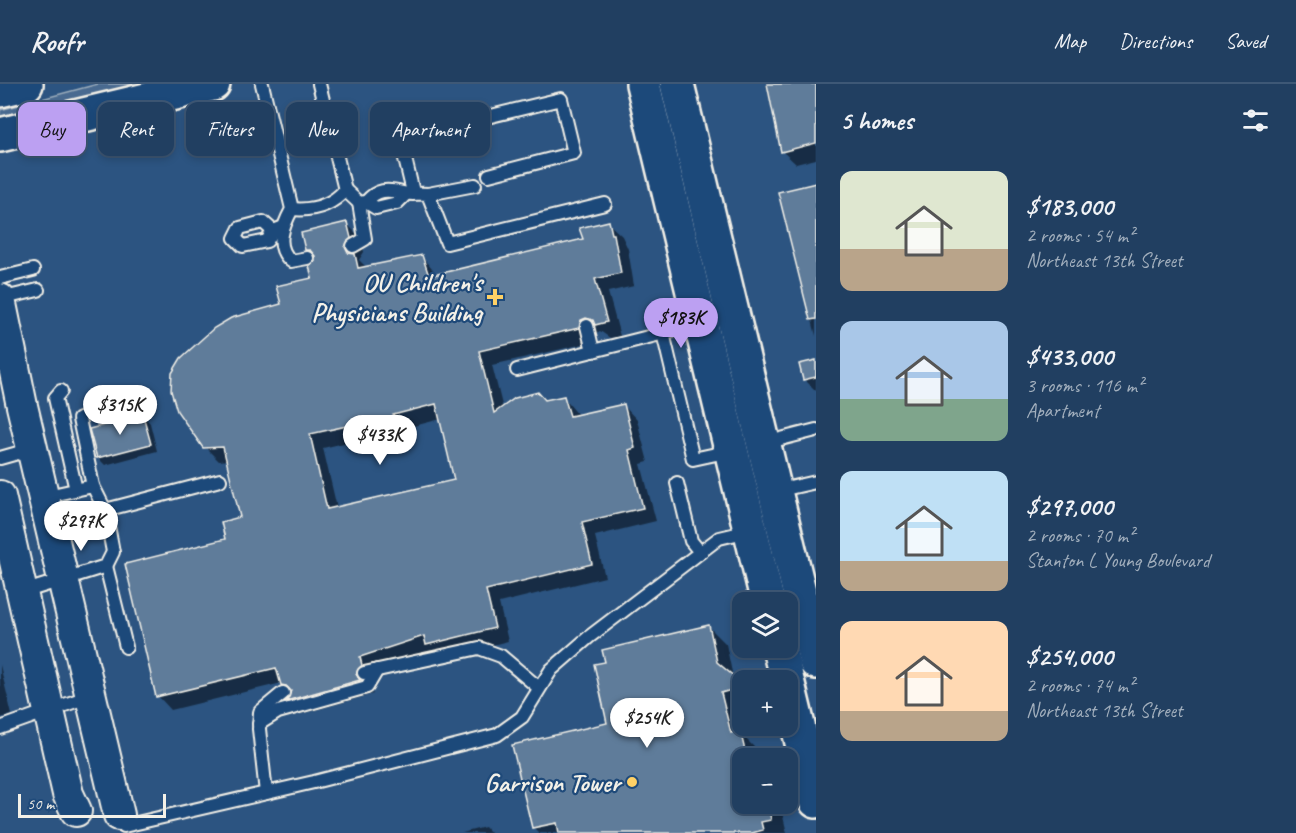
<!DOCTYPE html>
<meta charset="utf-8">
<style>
body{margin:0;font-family:Caveat,sans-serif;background:#294667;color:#f1f3f6;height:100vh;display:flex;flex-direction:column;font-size:22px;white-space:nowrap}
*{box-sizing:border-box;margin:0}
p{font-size:20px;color:#a2afbd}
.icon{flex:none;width:33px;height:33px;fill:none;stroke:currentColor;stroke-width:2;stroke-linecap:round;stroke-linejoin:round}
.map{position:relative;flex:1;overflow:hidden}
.sheet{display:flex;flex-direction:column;background:#213f61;width:480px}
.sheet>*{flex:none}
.top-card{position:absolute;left:18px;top:18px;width:570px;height:54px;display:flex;gap:12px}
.controls{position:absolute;left:732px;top:508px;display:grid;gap:12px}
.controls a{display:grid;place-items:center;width:66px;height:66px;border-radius:12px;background:#213f61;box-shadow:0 3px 9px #0003,0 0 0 2px #3e5876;font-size:30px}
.scale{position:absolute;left:18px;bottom:15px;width:148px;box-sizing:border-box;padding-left:6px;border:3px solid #f4f1e8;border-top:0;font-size:16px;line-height:21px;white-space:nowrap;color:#f4f1e8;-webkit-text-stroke:4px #1f4a7a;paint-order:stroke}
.price{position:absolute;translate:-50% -51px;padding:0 14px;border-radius:21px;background:#fff;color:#222;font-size:20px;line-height:39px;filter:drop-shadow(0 2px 3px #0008)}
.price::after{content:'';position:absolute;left:50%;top:36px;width:18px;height:14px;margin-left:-9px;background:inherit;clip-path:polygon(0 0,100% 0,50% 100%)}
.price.selected{background:#bca0f2;color:#111}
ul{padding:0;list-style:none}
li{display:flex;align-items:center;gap:18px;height:150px;padding:0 24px}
li span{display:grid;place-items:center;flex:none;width:168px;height:120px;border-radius:12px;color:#555}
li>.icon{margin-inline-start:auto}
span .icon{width:72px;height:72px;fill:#fffc;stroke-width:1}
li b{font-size:26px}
h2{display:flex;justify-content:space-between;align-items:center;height:72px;padding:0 24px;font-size:26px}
.pill{padding:0 21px;border-radius:12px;background:#213f61;box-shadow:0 3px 9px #0003,0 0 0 2px #3e5876;font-size:21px;line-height:54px}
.pill.selected{background:#bca0f2;color:#111}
header{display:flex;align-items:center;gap:36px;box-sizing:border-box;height:84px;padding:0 30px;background:#213f61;border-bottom:2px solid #3e5876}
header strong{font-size:28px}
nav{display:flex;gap:33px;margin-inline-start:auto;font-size:21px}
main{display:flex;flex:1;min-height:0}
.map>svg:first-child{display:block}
.green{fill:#496b90;stroke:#9eaebc;stroke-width:1.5}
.shadow{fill:#0007;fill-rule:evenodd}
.building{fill:#5e7b9a;stroke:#f4f1e8;stroke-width:1.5;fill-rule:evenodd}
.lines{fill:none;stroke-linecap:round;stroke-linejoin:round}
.service-casing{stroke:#f4f1e8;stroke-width:16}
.tertiary-casing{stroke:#f4f1e8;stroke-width:34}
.secondary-casing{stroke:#f4f1e8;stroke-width:38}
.service{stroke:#1f4a7a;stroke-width:12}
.tertiary{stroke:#1f4a7a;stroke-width:30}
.secondary{stroke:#1f4a7a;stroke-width:33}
.poi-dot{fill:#ffd166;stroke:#1f4a7a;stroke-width:2}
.labels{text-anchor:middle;stroke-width:4.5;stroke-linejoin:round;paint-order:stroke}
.poi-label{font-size:26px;font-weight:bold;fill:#f4f1e8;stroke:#1f4a7a;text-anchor:end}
</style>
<header>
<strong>Roofr</strong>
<nav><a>Map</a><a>Directions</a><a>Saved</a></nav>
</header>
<main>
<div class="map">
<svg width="816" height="749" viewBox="0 0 816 749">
<rect width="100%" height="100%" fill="#2c5481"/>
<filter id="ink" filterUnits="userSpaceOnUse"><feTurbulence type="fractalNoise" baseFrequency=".0167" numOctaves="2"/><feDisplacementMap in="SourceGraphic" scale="12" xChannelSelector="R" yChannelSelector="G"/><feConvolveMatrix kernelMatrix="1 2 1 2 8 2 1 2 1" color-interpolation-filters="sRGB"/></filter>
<g filter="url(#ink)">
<path class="green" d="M98,0H162L0,39V26Z"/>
<g class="shadow">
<path d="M766,0H816V75L796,80L782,67Z"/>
<path d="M816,100V252L780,109Z"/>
<path d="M608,139L622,152L628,165L634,202L608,208L620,252L610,254L600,247L594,250L592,258L492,281L503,325L564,314L579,332L624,322L637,336L648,378L641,380L656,437L595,452L605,493L499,519L508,557L441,574L434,566L373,587L369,605L373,610L301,630L288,617L291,610L282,599L171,626L158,612L227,456L242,434L228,376L219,377L205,363L283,221L314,195L316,175L307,165L347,140L361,154L364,168L359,176L367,184L422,173L437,191L585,156ZM441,335L456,397L337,424L323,364L357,356L364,363L408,353L406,344Z"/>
<path d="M816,277V307L804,295Z"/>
<path d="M143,332L150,339L157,367L105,381L98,374Z"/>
<path d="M708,542L726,560L733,593L742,601V625L738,627L744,653L757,666L759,675H742V720H780L787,749H539L533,743L609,640L607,579Z"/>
<path d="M0,581L12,631L0,634Z"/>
<path d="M485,743L490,749H462Z"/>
</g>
<g class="building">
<path d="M767,0H816V59L781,68Z"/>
<path d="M816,99V235L810,236L778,108Z"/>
<path d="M609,137L612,150H614L621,189L595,195L607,238L595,241L593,236L586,234L581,236L579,244L479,267L494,329L515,314L538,308L545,316L564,312L570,332L624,320L635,364L629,366L643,424L582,438L592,480L486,506L495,544L426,561L424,552L360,573L362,581L356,590L360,596L286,617L291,607L286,602L281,601L276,584L156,613L125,480L225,455L221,438L240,433L223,363L203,364L177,327L171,307L172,289L181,274L214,244L231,234L281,220L276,202L312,194L309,182L315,177V172L310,166H305L301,149L347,138L351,154L345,163L348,169L355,170L358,184L422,171L429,192L583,155L579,144ZM436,320L454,396L327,425L310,350L347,342L349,350L395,339L393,331Z"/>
<path d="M816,276V293L803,296L799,280Z"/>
<path d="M143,331L151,360L97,374L89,345Z"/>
<path d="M709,541L717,578L742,599V603L721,609L731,649L740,646L747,675H742V720H768L771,736L761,738L763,746L752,749H559L557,739L532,744L512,661L607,639L594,580L605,578L602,566Z"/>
</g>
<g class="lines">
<g class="service-casing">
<g id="service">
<path d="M262,0L292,125C283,142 274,162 291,177L307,174"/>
<path d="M319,0L345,106L359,119L366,118L376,124L397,119L406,110"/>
<path d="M413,108L400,54L561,15L574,69L489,91"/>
<path d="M428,110L475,101"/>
<path d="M366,118C377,105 387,105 403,109C410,111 420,109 428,110L447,159L605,120"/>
<path d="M292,125C313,127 331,122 345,106"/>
<path d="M273,147L263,138L240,144L235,154L243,162L267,157L273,147L281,144"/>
<path d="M353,162L365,155L359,119"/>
<path d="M0,194L33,186"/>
<path d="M0,215L38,206"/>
<path d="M587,242L593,267"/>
<path d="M663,249L693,375L730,367"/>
<path d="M517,286L700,240"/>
<path d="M61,307L55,314L76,406"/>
<path d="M79,335L93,402"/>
<path d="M765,359L816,346"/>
<path d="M0,374L32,365"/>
<path d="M677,399L691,457L700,468"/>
<path d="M776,407L816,398"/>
<path d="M105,426L220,396"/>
<path d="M106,482L126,563"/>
<path d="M23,508L106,482L113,468L105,426L93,402L43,413"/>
<path d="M364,589L479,564L501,572L539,604"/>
<path d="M259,640L278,628L367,603L377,586"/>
<path d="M0,644L90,612"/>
<path d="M266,709L259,645L260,628L283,609"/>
<path d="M124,742L314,698L497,651L522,633L551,586L589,553L719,454L749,447"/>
</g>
</g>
<g class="tertiary-casing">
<g id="tertiary">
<path d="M0,215L22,322L119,731"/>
<path d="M0,412L68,710L76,727"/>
</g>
</g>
<g class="secondary-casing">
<g id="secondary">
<path d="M643,0L768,519"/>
<path d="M677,0L816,578"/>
<path d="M0,6L26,0"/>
<path d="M0,51L213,0"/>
<path d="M779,564L787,597"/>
<path d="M788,600L816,717"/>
</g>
</g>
<use href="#service" class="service"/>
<use href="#tertiary" class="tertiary"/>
<use href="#secondary" class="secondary"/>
</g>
</g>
<g class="poi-dot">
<path d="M492 204h6v6h6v6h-6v6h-6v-6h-6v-6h6z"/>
<circle cx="632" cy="698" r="6"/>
</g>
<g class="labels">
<g class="poi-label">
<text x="482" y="207">OU Children's<tspan x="482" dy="30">Physicians Building</tspan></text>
<text x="620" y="707">Garrison Tower</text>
</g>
</g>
</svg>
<div class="controls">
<a><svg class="icon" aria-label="layers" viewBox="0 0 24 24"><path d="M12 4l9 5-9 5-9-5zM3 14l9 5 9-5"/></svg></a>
<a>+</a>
<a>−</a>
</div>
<div class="scale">50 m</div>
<b class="price selected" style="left:681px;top:265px">$183K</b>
<b class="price" style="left:120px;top:352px">$315K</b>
<b class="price" style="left:380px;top:382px">$433K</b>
<b class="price" style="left:81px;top:468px">$297K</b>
<b class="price" style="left:647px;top:665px">$254K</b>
<div class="top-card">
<a class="pill selected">Buy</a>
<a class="pill">Rent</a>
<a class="pill">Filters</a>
<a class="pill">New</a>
<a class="pill">Apartment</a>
</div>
</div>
<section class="sheet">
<h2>5 homes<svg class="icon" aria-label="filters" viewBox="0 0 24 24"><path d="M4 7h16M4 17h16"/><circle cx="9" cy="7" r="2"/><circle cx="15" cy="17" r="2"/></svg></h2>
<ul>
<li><span style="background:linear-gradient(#dfe7d0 65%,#b9a48a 0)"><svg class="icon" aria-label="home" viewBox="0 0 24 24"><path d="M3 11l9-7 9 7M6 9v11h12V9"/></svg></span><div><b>$183,000</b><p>2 rooms · 54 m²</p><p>Northeast 13th Street</p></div></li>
<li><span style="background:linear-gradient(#a9c7e8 65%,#7fa58c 0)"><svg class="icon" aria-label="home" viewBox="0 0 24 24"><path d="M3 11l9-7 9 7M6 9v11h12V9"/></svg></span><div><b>$433,000</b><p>3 rooms · 116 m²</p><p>Apartment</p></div></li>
<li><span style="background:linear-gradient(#bfe0f5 75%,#b9a48a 0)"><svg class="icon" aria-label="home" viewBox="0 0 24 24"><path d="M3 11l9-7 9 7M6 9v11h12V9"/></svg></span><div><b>$297,000</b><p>2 rooms · 70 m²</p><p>Stanton L Young Boulevard</p></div></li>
<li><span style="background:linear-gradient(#ffd9b3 75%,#b9a48a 0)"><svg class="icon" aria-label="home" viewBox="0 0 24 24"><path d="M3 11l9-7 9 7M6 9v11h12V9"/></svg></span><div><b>$254,000</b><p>2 rooms · 74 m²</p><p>Northeast 13th Street</p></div></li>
</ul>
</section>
</main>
